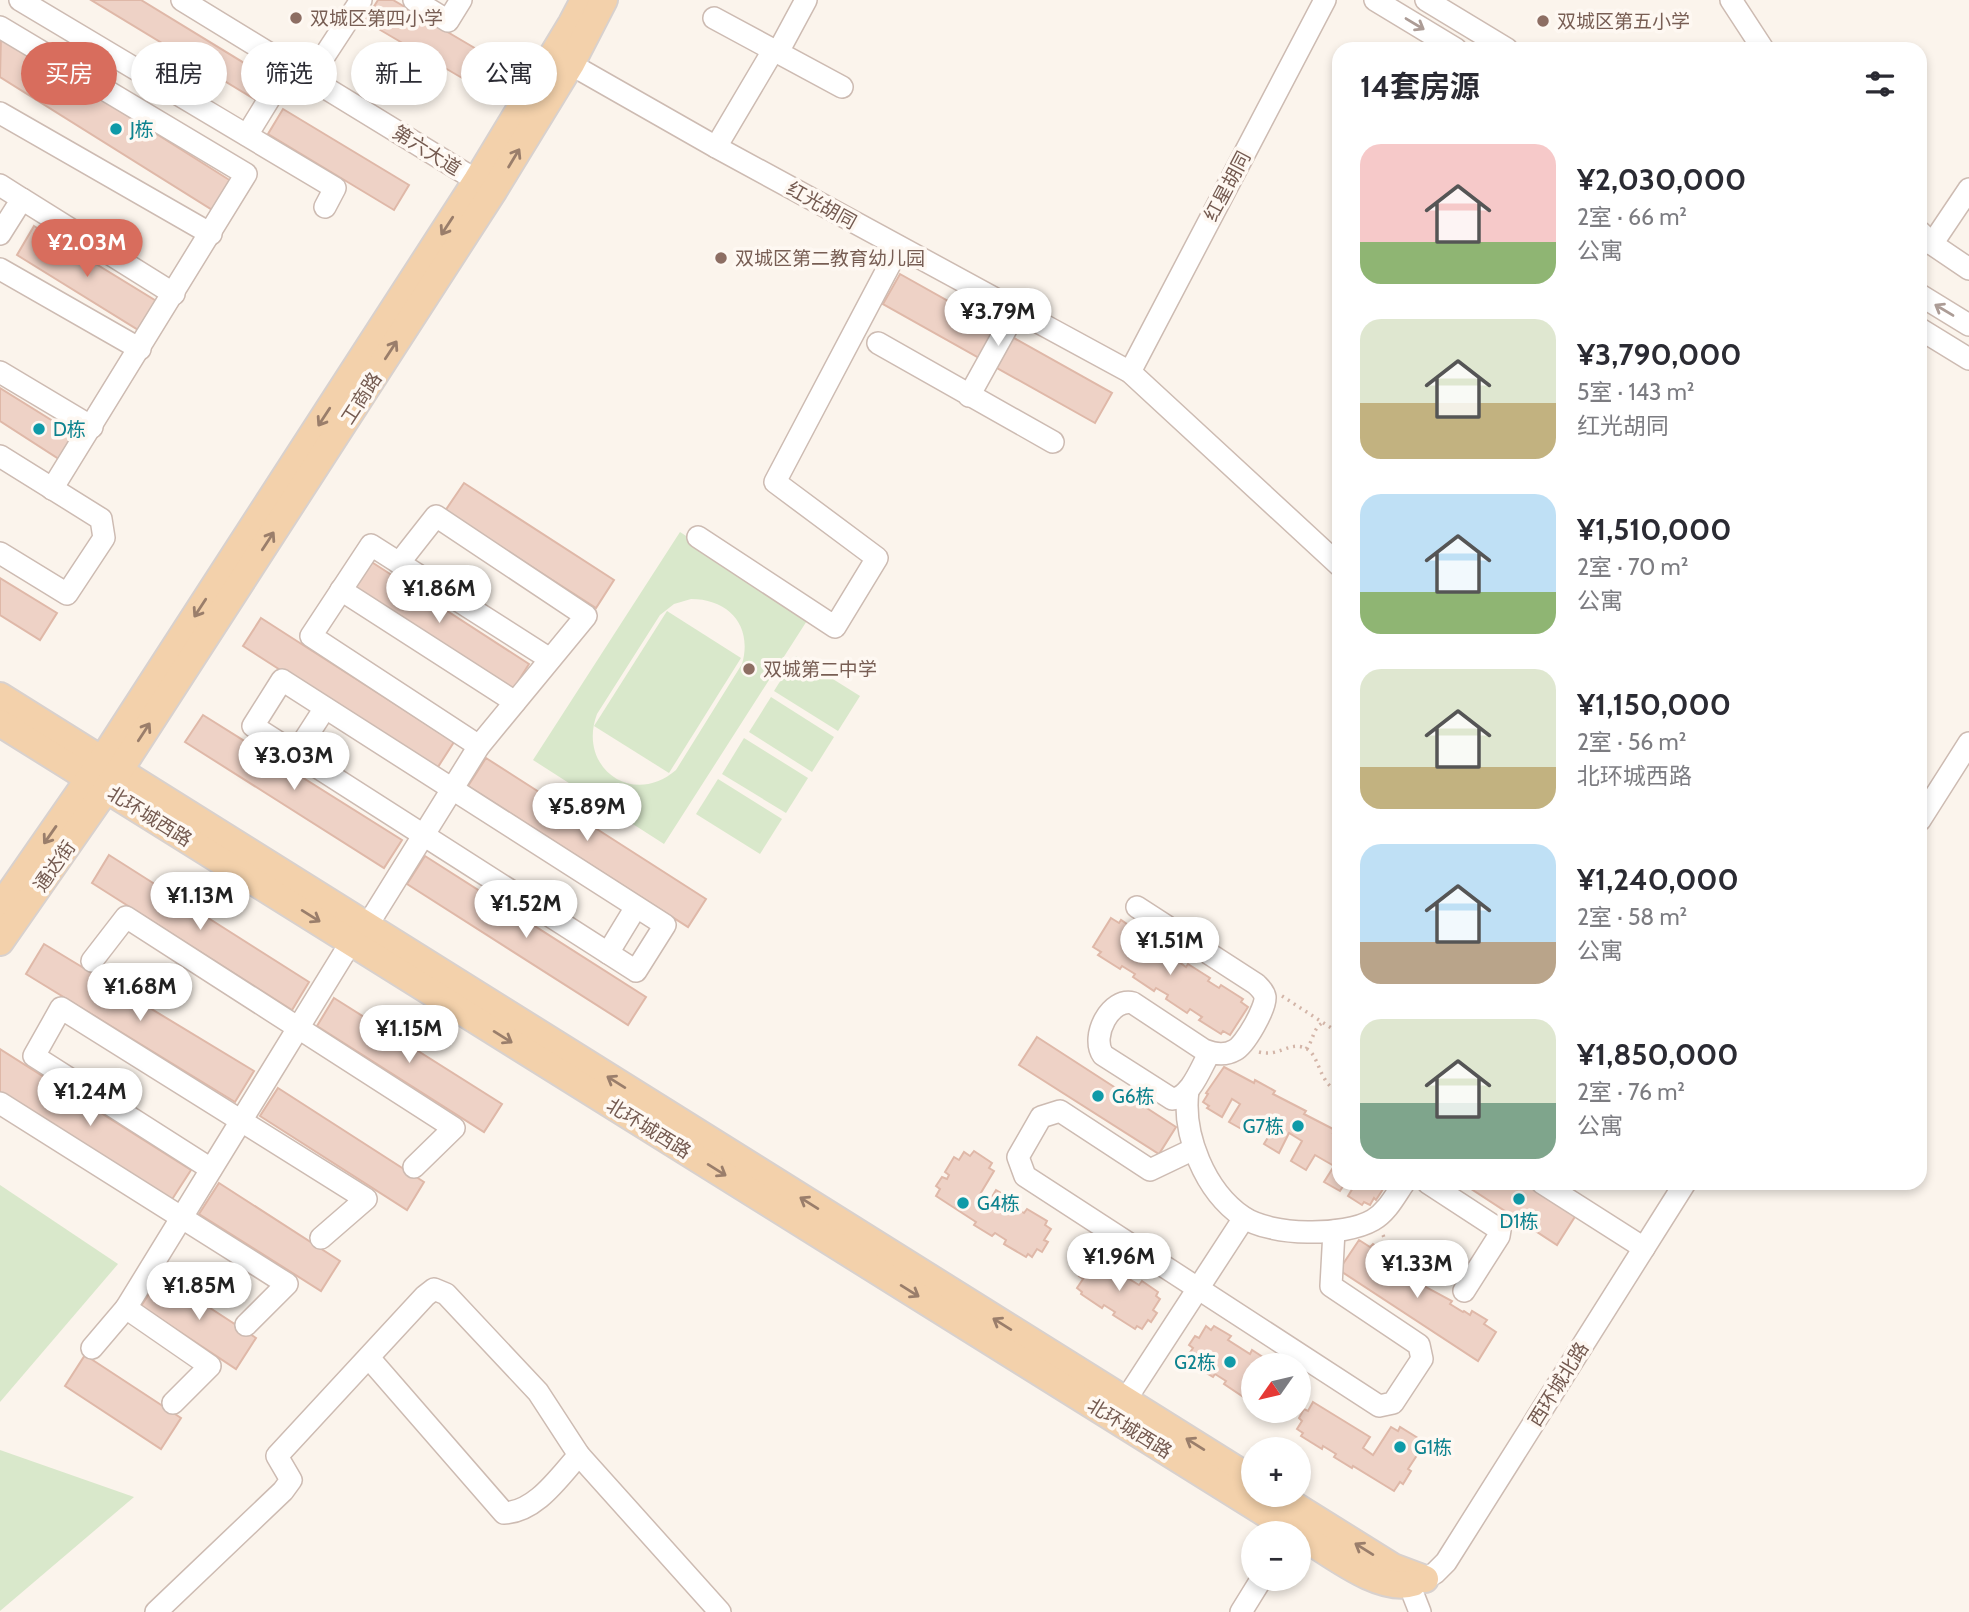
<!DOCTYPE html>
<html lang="zh">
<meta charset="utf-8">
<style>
body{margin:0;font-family:Cabin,"Noto Sans SC",sans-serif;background:#f7f7f7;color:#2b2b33;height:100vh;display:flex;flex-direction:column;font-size:26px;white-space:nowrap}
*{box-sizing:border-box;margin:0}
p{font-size:23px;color:#7c7c81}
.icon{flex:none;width:38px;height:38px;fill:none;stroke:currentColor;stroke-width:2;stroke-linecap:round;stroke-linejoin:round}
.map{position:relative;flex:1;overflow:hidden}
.sheet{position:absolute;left:1332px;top:42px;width:595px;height:1148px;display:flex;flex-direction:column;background:#fff;border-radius:21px;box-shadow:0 4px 10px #0003}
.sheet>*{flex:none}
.top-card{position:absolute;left:21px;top:42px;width:665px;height:63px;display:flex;gap:14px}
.needle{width:46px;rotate:236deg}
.fabs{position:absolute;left:1241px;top:1353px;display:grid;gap:14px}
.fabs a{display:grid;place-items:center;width:70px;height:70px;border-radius:50%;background:#fff;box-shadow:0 4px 10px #0003;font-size:35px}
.price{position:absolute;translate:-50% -60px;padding:0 16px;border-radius:24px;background:#fff;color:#222;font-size:23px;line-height:46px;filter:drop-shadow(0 2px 4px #0008)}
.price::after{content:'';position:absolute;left:50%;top:42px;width:21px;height:16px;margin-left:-10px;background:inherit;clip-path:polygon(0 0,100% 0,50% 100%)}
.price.selected{background:#d86d5d;color:#fff}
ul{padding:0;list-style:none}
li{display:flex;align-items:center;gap:21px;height:175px;padding:0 28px}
li span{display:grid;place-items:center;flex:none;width:196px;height:140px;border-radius:21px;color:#555}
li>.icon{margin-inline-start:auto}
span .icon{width:84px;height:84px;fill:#fffc;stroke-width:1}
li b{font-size:30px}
h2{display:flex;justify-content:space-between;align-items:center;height:84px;padding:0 28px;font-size:30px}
.chip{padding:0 24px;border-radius:32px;background:#fff;box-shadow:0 4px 10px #0003;font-size:24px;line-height:63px}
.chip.selected{background:#d86d5d;color:#fff}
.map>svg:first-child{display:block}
.green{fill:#d9e8cb;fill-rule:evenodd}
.building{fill:#eed2c6;stroke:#dfb8a8;stroke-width:2}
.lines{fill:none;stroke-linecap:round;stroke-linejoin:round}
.minor-casing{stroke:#cdbbb2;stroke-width:24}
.major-casing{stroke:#d8d1ce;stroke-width:30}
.path{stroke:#d3b5a8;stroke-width:3.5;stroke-dasharray:2 5;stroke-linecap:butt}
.minor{stroke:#fff;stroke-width:21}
.major{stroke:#f3d1ab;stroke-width:26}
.oneway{stroke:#ac9c96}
.oneway2{stroke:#9a7e6b}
.education-dot{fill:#8d6e63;stroke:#fef8f2;stroke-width:2.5}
.culture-dot{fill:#0f9aa8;stroke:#fef8f2;stroke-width:2.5}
.labels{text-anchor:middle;stroke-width:7;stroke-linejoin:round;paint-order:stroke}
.education-label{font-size:19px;fill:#785e54;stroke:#fef8f2;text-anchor:start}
.culture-label{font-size:19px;fill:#0d838f;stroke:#fef8f2;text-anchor:start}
.street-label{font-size:19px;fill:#745a50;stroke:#fef8f2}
</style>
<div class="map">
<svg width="1969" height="1612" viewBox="0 0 1969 1612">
<rect width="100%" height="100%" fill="#fbf4ec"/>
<g class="green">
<path d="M680,532L810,616L664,844L533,760ZM691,599C729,599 753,626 742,664L676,770C632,808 577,767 597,714L660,615L674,604Z"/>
<path d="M667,611L741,658L669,773L594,726Z"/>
<path d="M796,656L860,696L838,731L774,691Z"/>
<path d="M771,697L834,737L812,772L749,732Z"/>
<path d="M744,738L808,778L786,813L722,774Z"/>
<path d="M718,779L782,819L760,854L696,814Z"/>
<path d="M0,1185L118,1264L0,1402Z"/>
<path d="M0,1450L134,1497L0,1611Z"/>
</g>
<g class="building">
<path d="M91,0H141L272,80L259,102Z"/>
<path d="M378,0H393L490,57L474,85L365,21Z"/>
<path d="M1,36L231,181L214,211L0,77Z"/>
<path d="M283,109L409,185L394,210L268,134Z"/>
<path d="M34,226L158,302L140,331L17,255Z"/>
<path d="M900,274L1112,393L1095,423L883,304Z"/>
<path d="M0,388L77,436L62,461L0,421Z"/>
<path d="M464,483L614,580L596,608L445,511Z"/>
<path d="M367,559L529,664L512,691L349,586Z"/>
<path d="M0,578L57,613L40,640L0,615Z"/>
<path d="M261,618L454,742L436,770L243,646Z"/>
<path d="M203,715L402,840L384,868L185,742Z"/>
<path d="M486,758L706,899L688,927L468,786Z"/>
<path d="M109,855L309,982L292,1010L92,883Z"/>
<path d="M425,856L646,997L628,1025L407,884Z"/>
<path d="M1111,918L1119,923L1121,920L1143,935L1141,938L1152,945L1155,942L1177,956L1175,959L1186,967L1188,964L1210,978L1208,981L1219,988L1221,985L1243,999L1241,1002L1248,1007L1230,1035L1223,1031L1221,1034L1199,1020L1202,1017L1190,1009L1187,1013L1166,999L1168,995L1156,988L1154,991L1133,977L1135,974L1122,966L1120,969L1098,955L1101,952L1093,947Z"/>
<path d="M44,944L254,1071L235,1102L26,974Z"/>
<path d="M334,998L502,1104L484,1132L317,1026Z"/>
<path d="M1037,1037L1176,1127L1159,1154L1019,1065Z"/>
<path d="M0,1049L191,1170L171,1201L0,1093Z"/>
<path d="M1224,1067L1254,1083L1255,1080L1275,1091L1273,1094L1306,1111L1304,1114L1335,1130L1333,1133L1339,1136V1183H1345L1340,1191L1324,1182L1334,1166L1315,1155L1306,1170L1291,1161L1302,1141L1289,1133L1279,1153L1264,1144L1273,1129L1253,1117L1245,1131L1229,1122L1240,1104L1232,1099L1222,1117L1207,1108L1209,1106L1203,1102L1208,1094L1206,1093Z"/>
<path d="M278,1088L424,1182L407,1210L260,1116Z"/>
<path d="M974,1151L992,1163L989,1168L994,1171L976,1201L986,1207L996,1190L1015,1201L1012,1205L1024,1213L1027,1209L1047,1221L1045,1225L1051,1229L1044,1240L1048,1242L1042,1252L1037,1249L1032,1257L1028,1254L1026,1257L1004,1244L1006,1240L995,1233L992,1236L974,1225L976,1222L936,1196L940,1189L936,1186L942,1177L947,1179L949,1175L945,1172L954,1157L959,1160L964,1152L970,1156Z"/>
<path d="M219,1183L340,1261L321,1291L199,1214Z"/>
<path d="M1356,1183H1387L1376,1200L1374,1198L1370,1205L1364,1202L1362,1205L1348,1196Z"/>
<path d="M1462,1183H1526L1576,1215L1557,1245Z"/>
<path d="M1359,1240L1370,1247L1373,1244L1387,1254L1385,1256L1394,1261L1392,1264L1403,1272L1405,1269L1422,1281L1420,1284L1452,1301L1450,1304L1463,1312L1464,1311L1470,1315L1472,1311L1487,1320L1484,1324L1496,1332L1478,1361L1339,1270Z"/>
<path d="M1103,1256L1120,1267L1118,1272L1139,1285L1142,1281L1158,1292L1156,1296L1160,1299L1153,1310L1157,1313L1151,1322L1148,1320L1142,1329L1137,1326L1135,1329L1113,1315L1115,1312L1104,1305L1102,1308L1081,1294L1082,1292L1077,1288L1083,1279L1079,1276L1085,1267L1088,1269L1096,1257L1101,1261Z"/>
<path d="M161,1276L256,1338L236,1369L141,1306Z"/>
<path d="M1206,1326L1211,1330L1214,1326L1231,1336L1228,1340L1250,1354L1252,1350L1269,1361L1267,1365H1253L1252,1398L1247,1395L1245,1398L1224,1384L1226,1381L1215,1374L1213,1377L1191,1364L1193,1361L1187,1357L1193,1348L1189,1345L1195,1336L1199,1338Z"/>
<path d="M85,1355L181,1418L161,1449L65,1386Z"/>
<path d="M1313,1402L1370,1437L1363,1448L1373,1455L1391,1427L1398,1431L1400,1427L1418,1438L1416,1442L1423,1446L1408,1469L1411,1471L1403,1484L1400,1482L1394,1491L1353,1466L1352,1468L1334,1457L1336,1454L1323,1446L1322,1449L1301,1436L1303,1433L1297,1429L1302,1421L1299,1418L1304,1409L1308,1411Z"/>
</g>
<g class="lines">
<g class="minor-casing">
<g id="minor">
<path d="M20,0L335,188L325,207"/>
<path d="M182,0L489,188"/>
<path d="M414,0L448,21L461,0"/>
<path d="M1375,0L1456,49"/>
<path d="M1426,0L1507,49"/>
<path d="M1731,0L1763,49"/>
<path d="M714,18L842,87"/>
<path d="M0,27L246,174L52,489"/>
<path d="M778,52L806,0"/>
<path d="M558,57L716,147L1130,372L1339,565"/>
<path d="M310,78L361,0"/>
<path d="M0,113L211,234"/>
<path d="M247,135L290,65"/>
<path d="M716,147L774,49"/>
<path d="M0,185L22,199L0,234"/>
<path d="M22,199L174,294"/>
<path d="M1920,232L1932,244L1969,269"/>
<path d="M1932,244L1969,189"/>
<path d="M0,269L140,349"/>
<path d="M1920,295L1969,325"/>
<path d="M1920,329L1969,359"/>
<path d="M878,343L1053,442"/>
<path d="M0,372L92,427"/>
<path d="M1130,372L1325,0"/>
<path d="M969,396L1016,311"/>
<path d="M0,456L101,519L104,538L67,594L0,553"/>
<path d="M698,537L835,627L877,558L775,482L899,247"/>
<path d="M341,590L515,702"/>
<path d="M282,680L665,925L636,971L253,726Z"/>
<path d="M479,746L311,636L371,545L550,659"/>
<path d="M296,753L325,708"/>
<path d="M1920,820L1969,743"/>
<path d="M1137,907L1256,984C1260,988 1264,991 1265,997C1266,1008 1245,1045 1235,1050C1225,1056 1214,1054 1204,1050L1133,1003C1111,997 1090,1036 1103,1055L1172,1099C1191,1098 1201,1067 1210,1052"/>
<path d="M367,926L479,746L586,616L436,516L399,563"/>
<path d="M608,953L636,907"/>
<path d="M92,961L126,917L454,1128L414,1167"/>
<path d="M1188,1090C1182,1135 1205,1191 1243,1217C1271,1236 1344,1237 1373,1220C1387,1212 1395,1196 1404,1183"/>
<path d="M0,1103L287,1284L246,1325"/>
<path d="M1194,1149L1150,1170L1060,1111L1041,1117L1018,1157L1025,1176L1379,1406L1393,1403L1422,1359L1419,1345L1331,1286L1334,1231"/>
<path d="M211,1169L34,1056L61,1008L366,1199L321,1238"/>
<path d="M1428,1183L1500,1230L1499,1236L1464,1291"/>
<path d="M1542,1183L1644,1248"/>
<path d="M126,1308L210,1366L173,1403"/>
<path d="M92,1348L126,1308L351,942"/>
<path d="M369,1358L504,1513C536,1512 559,1477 579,1455"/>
<path d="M1117,1413L1244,1218"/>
<path d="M1408,1574L1409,1584L1420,1612"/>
<path d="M1425,1579L1435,1573L1446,1562L1685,1183"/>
<path d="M156,1612L283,1491L291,1480L277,1456L425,1296L434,1289L446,1294L538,1392L579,1455L720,1612"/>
<path d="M1241,1612L1262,1578"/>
</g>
</g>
<g class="major-casing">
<g id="major">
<path d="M0,696L1253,1480"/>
<path d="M0,723L1297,1533"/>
<path d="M0,907L102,760L477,180L572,23L584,0"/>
<path d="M0,942L119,771L494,190L571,64L604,0"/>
<path d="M1276,1494L1393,1567L1425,1579"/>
<path d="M1298,1534C1328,1551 1379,1594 1413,1583"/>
</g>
</g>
<g class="path">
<path d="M1282,996L1339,1033"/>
<path d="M1306,1049C1314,1040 1312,1030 1322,1023"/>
<path d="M1259,1052C1278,1057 1288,1043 1302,1047C1321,1051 1316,1082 1339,1092"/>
<path d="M1383,1235L1386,1242L1450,1283"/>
</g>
<use href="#minor" class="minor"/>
<use href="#major" class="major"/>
</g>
<defs><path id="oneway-shaft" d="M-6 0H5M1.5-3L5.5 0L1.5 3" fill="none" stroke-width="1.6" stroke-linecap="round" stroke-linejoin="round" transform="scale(1.75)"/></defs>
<g class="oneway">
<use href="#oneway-shaft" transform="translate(1415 24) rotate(31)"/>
<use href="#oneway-shaft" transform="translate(1944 310) rotate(-149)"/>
</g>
<g class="oneway2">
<use href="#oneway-shaft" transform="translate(514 158) rotate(-59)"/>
<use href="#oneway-shaft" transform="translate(447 226) rotate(123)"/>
<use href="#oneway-shaft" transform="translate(391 350) rotate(-57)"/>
<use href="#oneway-shaft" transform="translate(324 417) rotate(123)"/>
<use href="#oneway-shaft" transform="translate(268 541) rotate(-57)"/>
<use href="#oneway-shaft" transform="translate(200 608) rotate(123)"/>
<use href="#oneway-shaft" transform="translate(144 732) rotate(-57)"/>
<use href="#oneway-shaft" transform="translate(50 835) rotate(125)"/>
<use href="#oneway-shaft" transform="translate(311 916) rotate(32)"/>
<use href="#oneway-shaft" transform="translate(503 1037) rotate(32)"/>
<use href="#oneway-shaft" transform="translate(616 1082) rotate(-148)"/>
<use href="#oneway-shaft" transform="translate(717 1170) rotate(32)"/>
<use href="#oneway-shaft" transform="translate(809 1203) rotate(-148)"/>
<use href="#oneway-shaft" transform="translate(910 1291) rotate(32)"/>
<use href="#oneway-shaft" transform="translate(1002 1324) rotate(-148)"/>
<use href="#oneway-shaft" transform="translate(1195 1444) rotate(-148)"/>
<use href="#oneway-shaft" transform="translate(1364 1549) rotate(-148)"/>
</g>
<g class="education-dot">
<circle cx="296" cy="18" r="7"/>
<circle cx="1543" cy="21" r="7"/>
<circle cx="721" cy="258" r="7"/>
<circle cx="749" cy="669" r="7"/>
</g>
<g class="culture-dot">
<circle cx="116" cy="129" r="7"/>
<circle cx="39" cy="429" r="7"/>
<circle cx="1098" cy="1096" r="7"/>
<circle cx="1298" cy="1126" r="7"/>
<circle cx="1519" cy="1199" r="7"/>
<circle cx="963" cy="1203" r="7"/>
<circle cx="1230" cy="1362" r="7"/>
<circle cx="1400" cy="1447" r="7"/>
</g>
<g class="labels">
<g class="education-label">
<text x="310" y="25">双城区第四小学</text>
<text x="1557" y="28">双城区第五小学</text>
<text x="735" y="265">双城区第二教育幼儿园</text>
<text x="763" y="676">双城第二中学</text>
</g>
<g class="culture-label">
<text x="130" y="136">J栋</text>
<text x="53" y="436">D栋</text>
<text x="1112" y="1103">G6栋</text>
<text x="1284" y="1133" text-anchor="end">G7栋</text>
<text x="977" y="1210">G4栋</text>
<text x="1519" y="1228" text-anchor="middle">D1栋</text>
<text x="1216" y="1369" text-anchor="end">G2栋</text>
<text x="1414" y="1454">G1栋</text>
</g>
<g class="street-label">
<text transform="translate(427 150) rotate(32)" y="7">第六大道</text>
<text transform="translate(1227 186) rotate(-62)" y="7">红星胡同</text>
<text transform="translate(822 205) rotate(29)" y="7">红光胡同</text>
<text transform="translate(361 398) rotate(-57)" y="7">工商路</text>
<text transform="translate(150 816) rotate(32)" y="7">北环城西路</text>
<text transform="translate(54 866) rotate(-55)" y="7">通达街</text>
<text transform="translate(649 1128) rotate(32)" y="7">北环城西路</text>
<text transform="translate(1558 1384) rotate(-58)" y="7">西环城北路</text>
<text transform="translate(1130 1428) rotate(32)" y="7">北环城西路</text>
</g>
</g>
</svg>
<div class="fabs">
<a><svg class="needle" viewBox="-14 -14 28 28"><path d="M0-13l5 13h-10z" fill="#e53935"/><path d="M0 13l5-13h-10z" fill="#7c7c81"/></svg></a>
<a>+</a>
<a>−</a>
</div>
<b class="price selected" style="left:87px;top:279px">¥2.03M</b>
<b class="price" style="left:998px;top:348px">¥3.79M</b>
<b class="price" style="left:439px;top:625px">¥1.86M</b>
<b class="price" style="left:294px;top:792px">¥3.03M</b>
<b class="price" style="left:587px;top:843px">¥5.89M</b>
<b class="price" style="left:200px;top:932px">¥1.13M</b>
<b class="price" style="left:526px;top:940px">¥1.52M</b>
<b class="price" style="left:1170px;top:977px">¥1.51M</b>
<b class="price" style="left:140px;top:1023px">¥1.68M</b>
<b class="price" style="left:409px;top:1065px">¥1.15M</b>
<b class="price" style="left:90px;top:1128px">¥1.24M</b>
<b class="price" style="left:1119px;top:1293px">¥1.96M</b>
<b class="price" style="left:1417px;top:1300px">¥1.33M</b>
<b class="price" style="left:199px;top:1322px">¥1.85M</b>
<div class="top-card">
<a class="chip selected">买房</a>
<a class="chip">租房</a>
<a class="chip">筛选</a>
<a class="chip">新上</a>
<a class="chip">公寓</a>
</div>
<section class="sheet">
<h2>14套房源<svg class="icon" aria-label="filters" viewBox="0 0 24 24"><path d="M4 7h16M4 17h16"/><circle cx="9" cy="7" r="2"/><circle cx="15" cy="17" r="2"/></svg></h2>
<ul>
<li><span style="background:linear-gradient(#f6c9c9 70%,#8fb573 0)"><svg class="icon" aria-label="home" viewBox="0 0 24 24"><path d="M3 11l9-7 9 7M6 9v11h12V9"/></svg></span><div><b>¥2,030,000</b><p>2室 · 66 m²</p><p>公寓</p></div></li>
<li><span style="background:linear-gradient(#dfe7d0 60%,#c2b280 0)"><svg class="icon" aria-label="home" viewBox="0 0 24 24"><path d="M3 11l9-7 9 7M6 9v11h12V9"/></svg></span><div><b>¥3,790,000</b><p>5室 · 143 m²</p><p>红光胡同</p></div></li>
<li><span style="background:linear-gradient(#bfe0f5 70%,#8fb573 0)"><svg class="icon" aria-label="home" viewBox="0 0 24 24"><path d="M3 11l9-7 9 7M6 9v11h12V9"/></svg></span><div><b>¥1,510,000</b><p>2室 · 70 m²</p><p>公寓</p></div></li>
<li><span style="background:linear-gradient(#dfe7d0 70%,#c2b280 0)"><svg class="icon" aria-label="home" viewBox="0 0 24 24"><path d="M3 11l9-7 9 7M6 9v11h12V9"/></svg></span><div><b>¥1,150,000</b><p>2室 · 56 m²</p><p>北环城西路</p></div></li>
<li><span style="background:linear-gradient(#bfe0f5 70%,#b9a48a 0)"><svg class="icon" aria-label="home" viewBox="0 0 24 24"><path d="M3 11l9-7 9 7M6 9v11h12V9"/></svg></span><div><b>¥1,240,000</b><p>2室 · 58 m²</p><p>公寓</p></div></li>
<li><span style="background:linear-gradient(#dfe7d0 60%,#7fa58c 0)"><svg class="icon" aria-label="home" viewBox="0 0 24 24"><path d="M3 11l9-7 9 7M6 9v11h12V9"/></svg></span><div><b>¥1,850,000</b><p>2室 · 76 m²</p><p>公寓</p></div></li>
</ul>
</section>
</div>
